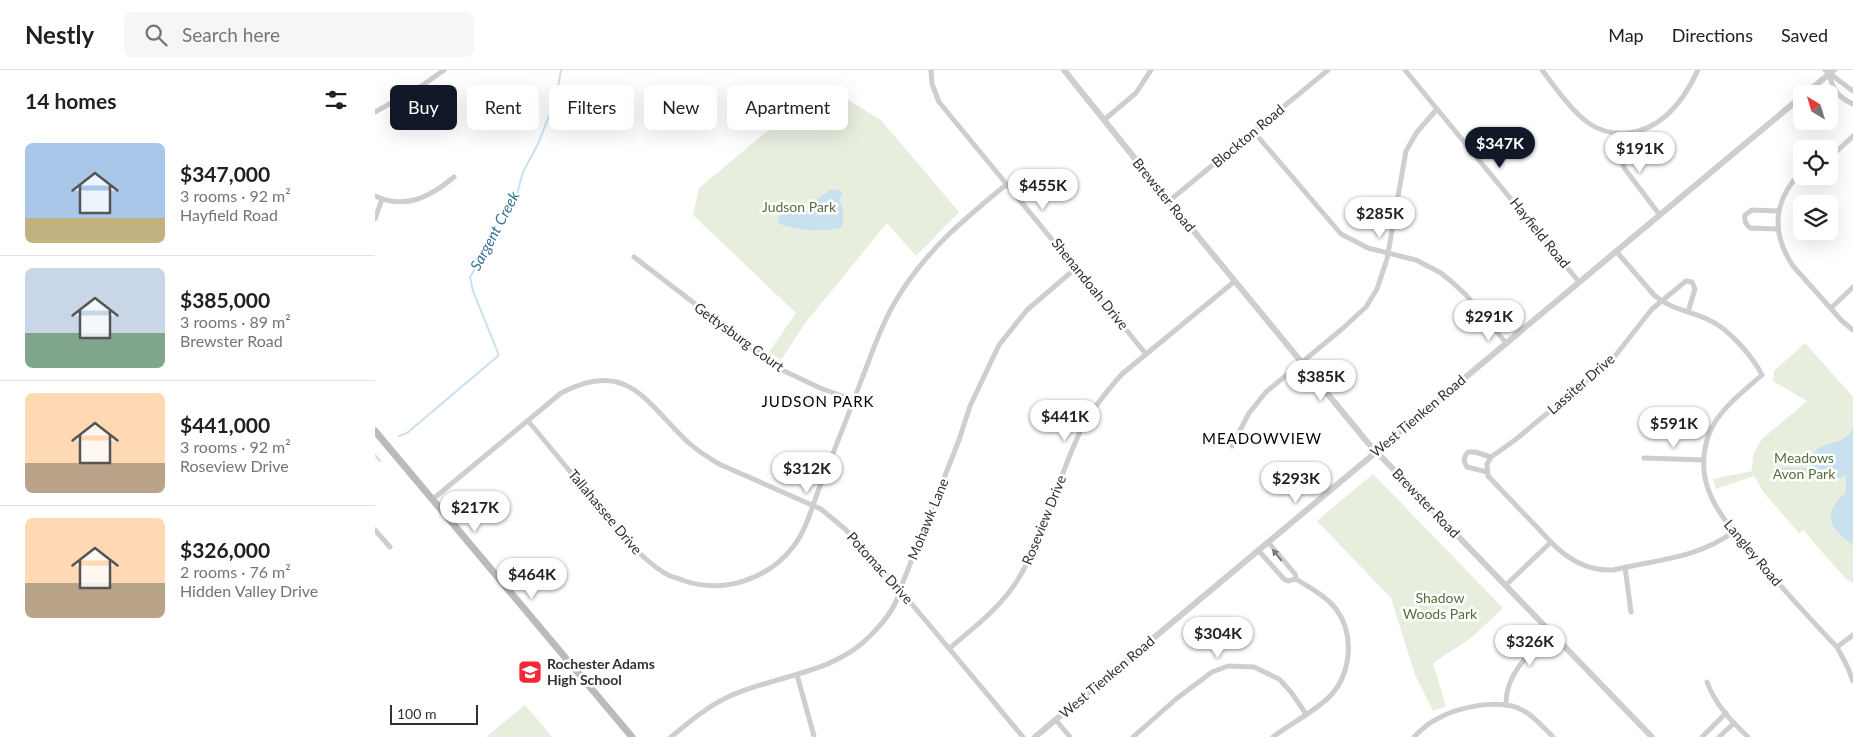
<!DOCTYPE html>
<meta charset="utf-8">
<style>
body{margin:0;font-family:Lato,sans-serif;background:#f6f6f6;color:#202124;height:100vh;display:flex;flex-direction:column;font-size:19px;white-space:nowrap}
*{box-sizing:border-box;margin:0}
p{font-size:16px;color:#757577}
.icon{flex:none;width:28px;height:28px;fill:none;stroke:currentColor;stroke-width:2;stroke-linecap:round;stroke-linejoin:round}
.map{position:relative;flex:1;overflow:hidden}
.side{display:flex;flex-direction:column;background:#fff;width:375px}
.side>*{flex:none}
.hud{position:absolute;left:15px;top:15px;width:475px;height:45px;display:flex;gap:10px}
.needle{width:32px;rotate:322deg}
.fabs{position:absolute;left:1418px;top:15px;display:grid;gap:10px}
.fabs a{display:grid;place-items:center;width:45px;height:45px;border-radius:8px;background:#fff;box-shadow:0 5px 20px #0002;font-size:25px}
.scale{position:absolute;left:15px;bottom:12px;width:88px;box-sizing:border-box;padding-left:5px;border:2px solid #313131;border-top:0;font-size:14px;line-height:18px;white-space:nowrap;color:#313131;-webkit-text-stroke:4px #fff;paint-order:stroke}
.price{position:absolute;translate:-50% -42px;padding:0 11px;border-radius:18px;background:#fff;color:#222;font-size:16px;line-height:32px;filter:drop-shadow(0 1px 2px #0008)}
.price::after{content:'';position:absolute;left:50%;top:30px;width:15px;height:11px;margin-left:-8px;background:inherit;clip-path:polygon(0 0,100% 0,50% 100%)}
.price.selected{background:#111827;color:#fff}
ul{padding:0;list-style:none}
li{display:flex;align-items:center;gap:15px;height:125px;padding:0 25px}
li+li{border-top:1px solid #e0e0e0}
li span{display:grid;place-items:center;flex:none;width:140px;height:100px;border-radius:8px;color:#555}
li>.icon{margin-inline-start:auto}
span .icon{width:60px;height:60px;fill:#fffc;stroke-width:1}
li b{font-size:21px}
h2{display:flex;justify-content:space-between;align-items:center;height:60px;padding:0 25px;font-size:21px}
.pill{padding:0 18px;border-radius:8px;background:#fff;box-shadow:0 5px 20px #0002;font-size:18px;line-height:45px}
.pill.selected{background:#111827;color:#fff}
header{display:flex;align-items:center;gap:30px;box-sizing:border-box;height:70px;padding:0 25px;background:#fff;border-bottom:1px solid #e0e0e0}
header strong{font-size:24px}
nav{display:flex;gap:28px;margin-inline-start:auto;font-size:18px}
.search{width:350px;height:45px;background:#f6f6f6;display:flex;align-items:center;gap:12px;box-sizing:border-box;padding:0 18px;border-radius:8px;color:#757577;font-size:19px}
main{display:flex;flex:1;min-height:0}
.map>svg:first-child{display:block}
.green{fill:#e7eede}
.water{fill:#c9e0ef}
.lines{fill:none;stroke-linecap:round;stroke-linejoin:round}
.stream{stroke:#c9e0ef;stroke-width:2}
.minor{stroke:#cecece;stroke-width:5}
.tertiary{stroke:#cecece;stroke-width:6}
.secondary{stroke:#bbb;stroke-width:7}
.oneway{fill:#787878}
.labels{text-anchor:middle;stroke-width:5;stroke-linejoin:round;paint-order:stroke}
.street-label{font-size:14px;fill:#313131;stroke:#fff}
.park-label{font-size:14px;fill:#53703a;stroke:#fff}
.poi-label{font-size:14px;font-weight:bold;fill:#313131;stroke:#fff;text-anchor:start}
.water-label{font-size:15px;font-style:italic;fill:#387399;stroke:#fff}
.neighbourhood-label{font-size:15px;letter-spacing:1px;fill:#000;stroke:#fff}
</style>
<header>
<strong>Nestly</strong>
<div class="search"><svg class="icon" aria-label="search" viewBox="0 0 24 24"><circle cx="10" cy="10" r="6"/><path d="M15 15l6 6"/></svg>Search here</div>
<nav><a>Map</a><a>Directions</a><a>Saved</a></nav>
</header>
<main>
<section class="side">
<h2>14 homes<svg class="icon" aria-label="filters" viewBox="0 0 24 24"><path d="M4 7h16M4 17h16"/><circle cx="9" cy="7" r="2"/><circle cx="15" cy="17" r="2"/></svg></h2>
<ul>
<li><span style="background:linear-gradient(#a9c7e8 75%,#c2b280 0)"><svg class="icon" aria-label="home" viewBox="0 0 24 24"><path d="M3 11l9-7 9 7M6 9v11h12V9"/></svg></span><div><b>$347,000</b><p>3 rooms · 92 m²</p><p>Hayfield Road</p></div></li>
<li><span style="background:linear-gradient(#c9d6e8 65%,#7fa58c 0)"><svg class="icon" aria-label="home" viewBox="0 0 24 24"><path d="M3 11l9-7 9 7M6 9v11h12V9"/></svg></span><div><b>$385,000</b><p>3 rooms · 89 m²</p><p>Brewster Road</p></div></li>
<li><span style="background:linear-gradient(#ffd9b3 70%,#b9a48a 0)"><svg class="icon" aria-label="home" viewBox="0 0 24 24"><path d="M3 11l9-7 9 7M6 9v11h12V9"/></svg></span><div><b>$441,000</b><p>3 rooms · 92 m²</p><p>Roseview Drive</p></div></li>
<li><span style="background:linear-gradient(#ffd9b3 65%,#b9a48a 0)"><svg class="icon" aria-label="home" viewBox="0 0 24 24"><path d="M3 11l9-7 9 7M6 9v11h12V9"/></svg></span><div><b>$326,000</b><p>2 rooms · 76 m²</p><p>Hidden Valley Drive</p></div></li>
</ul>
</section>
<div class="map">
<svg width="1478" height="667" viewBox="0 0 1478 667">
<rect width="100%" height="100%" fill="#fff"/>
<g class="green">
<path d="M462,23L506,50L584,142L541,186L512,153L431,252L406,290L394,282L421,243L318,145L324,118L420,38Z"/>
<path d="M1430,273L1478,327V514L1477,512L1471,509L1428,460L1424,463L1389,423L1379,406L1341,419L1338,409L1377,401L1378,384L1387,369L1432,331L1398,311L1399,301Z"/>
<path d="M998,404L1128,538L1096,568L1058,593L1071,636L1058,641L1040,605L1016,528L942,451Z"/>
<path d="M150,635L177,667H111Z"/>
</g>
<g class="water">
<path d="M456,119L463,120L468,123L464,130C470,139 469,147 467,157C452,163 417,160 403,153C404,137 418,136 431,138Z"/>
<path d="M1478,358V475C1462,463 1446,451 1463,430C1465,427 1469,425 1471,422V405L1455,412L1432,400L1438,395C1434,366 1468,381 1478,358Z"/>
</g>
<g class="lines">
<g class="stream">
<path d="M24,366L32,363L123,286V283L98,221L95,207L108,186L119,161L129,148L141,128L148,102L163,74L181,28L186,0"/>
<path d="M0,385L5,391"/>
<path d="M1401,399H1433"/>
</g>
<g class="minor">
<path d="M556,0L557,14L564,32L771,284"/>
<path d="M1030,0L1204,212"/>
<path d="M1167,0C1180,17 1197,42 1215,54C1227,62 1239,64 1252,63C1287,60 1309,30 1323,0"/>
<path d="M1450,0L1478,21"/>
<path d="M1454,4C1458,20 1463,27 1478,34"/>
<path d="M0,42L48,15L69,0"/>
<path d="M729,50L761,23L776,0"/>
<path d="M878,61L966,164L993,178L1041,190L1066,203L1077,212L1091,225L1131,273"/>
<path d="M1243,63L1246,90L1250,99L1284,144"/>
<path d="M1454,85L1461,82L1478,66"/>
<path d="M1426,102C1398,131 1396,163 1418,196L1467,251L1478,260"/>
<path d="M0,126C31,140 55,127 79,107"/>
<path d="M794,131L953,0"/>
<path d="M0,149L7,129"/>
<path d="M1402,159L1375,158C1371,154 1369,152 1370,145L1377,140L1404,141"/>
<path d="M1241,181L1279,225C1295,239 1315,241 1334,250C1353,258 1378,287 1387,305C1369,321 1343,340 1334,364C1314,419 1353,454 1385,492C1410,521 1435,549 1462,577L1473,598L1478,611"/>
<path d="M259,187L405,299L445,318L478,330"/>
<path d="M1456,238L1478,217"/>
<path d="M153,351C176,378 198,405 220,432C241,457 260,484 288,502C295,507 302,508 310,511C349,524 393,509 418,477C432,459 437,436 445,416C459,381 473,346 486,311C497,284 505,257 520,232C549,182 588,150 632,114"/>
<path d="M857,376L874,343L891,322L967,259L991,237L1002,219L1012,189L1031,81L1042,62L1062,39"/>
<path d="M1269,388L1329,390"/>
<path d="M1112,402L1092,397C1088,390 1088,388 1093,382H1100L1116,387"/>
<path d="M58,429L186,323C254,287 272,335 315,374C324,382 334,388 344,394L446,439L470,459L500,490L648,667"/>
<path d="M0,460L15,477"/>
<path d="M1176,472L1113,406L1112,394L1116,387L1140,370L1210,312L1240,286L1277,239L1311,211L1317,212L1320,219L1313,242"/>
<path d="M883,480L909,509L913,511L921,509L920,504L893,472"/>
<path d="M1250,497L1256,542"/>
<path d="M1131,515L1176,472C1193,490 1213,501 1238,500C1279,490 1324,488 1358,462"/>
<path d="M1462,577L1478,565"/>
<path d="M575,578C598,558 625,538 642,511C671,464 682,409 706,360C717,339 731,322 747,304L860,211"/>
<path d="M422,605L439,666"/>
<path d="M1332,612C1340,634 1356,651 1373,667"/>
<path d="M1131,635C1130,603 1156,582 1176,563"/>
<path d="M681,650L695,667"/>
<path d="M296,667C314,652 333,636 355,626C402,605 458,604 495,566C505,556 517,542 522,529C524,521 526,515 530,507L584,370L595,336L624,275L652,240L701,198"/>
<path d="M758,667L801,629L837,602L853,596L879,597L904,609L916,622L931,644"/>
<path d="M898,667C915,654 935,644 951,630C976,608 981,566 961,539C951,526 935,518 921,509"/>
<path d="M1039,667C1045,661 1052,654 1060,650C1082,637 1127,627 1149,641C1160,647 1169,658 1178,667"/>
<path d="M1327,667L1351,643"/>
<path d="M1344,667L1359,653"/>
</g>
<g class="tertiary">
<path d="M689,0L794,131L993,373L1277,667"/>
<path d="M1430,24L1459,0"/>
<path d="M660,667L1426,27"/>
</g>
<path class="secondary" d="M0,361L257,667"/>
</g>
<defs><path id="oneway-solid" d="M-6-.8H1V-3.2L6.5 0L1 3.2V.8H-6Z" transform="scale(1.25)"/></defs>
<use class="oneway" href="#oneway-solid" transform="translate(902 485) rotate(-129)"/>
<defs>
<g id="school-square" transform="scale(1.25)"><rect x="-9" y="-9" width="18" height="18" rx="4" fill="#f22837" stroke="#fff"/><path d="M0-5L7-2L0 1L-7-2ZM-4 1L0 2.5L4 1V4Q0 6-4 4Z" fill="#fff"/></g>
</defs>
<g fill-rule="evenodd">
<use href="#school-square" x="155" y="602"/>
</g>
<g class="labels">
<g class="street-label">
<text transform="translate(873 66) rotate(-40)" y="5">Blockton Road</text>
<text transform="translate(789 125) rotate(51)" y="5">Brewster Road</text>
<text transform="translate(1165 163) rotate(51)" y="5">Hayfield Road</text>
<text transform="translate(715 214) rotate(51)" y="5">Shenandoah Drive</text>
<text transform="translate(364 267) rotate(36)" y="5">Gettysburg Court</text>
<text transform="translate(1206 314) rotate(-41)" y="5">Lassiter Drive</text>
<text transform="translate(1043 346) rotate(-40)" y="5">West Tienken Road</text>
<text transform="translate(1051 433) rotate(46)" y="5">Brewster Road</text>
<text transform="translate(230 442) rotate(50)" y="5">Tallahassee Drive</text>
<text transform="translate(553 449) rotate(-68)" y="5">Mohawk Lane</text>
<text transform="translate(669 450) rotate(-68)" y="5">Roseview Drive</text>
<text transform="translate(1378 483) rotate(50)" y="5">Langley Road</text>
<text transform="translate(505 498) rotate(48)" y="5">Potomac Drive</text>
<text transform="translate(732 607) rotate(-40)" y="5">West Tienken Road</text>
</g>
<g class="park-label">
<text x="424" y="142">Judson Park</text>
<text x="1429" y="393">Meadows<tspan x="1429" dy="16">Avon Park</tspan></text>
<text x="1065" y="533">Shadow<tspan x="1065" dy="16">Woods Park</tspan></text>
</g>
<g class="poi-label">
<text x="172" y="599">Rochester Adams<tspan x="172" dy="16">High School</tspan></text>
</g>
<g class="water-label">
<text transform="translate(120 161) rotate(-62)" y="5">Sargent Creek</text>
</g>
<g class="neighbourhood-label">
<text x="443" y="337">JUDSON PARK</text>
<text x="887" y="374">MEADOWVIEW</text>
</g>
</g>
</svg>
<div class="fabs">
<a><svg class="needle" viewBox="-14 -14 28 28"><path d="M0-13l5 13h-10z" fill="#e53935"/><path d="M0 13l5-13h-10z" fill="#757577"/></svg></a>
<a><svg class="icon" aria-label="locate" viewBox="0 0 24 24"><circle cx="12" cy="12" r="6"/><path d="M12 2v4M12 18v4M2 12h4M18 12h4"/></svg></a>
<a><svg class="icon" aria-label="layers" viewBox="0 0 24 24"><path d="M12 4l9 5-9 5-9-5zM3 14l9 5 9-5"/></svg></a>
</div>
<div class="scale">100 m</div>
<b class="price selected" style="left:1125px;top:99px">$347K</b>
<b class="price" style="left:1265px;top:104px">$191K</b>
<b class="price" style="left:668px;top:141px">$455K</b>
<b class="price" style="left:1005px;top:169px">$285K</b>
<b class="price" style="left:1114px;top:272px">$291K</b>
<b class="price" style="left:946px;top:332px">$385K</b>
<b class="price" style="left:690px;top:372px">$441K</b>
<b class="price" style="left:1299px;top:379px">$591K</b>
<b class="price" style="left:432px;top:424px">$312K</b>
<b class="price" style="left:921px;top:434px">$293K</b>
<b class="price" style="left:100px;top:463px">$217K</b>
<b class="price" style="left:157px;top:530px">$464K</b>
<b class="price" style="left:843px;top:589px">$304K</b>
<b class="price" style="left:1155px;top:597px">$326K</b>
<div class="hud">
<a class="pill selected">Buy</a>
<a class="pill">Rent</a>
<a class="pill">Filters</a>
<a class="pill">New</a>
<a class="pill">Apartment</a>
</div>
</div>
</main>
